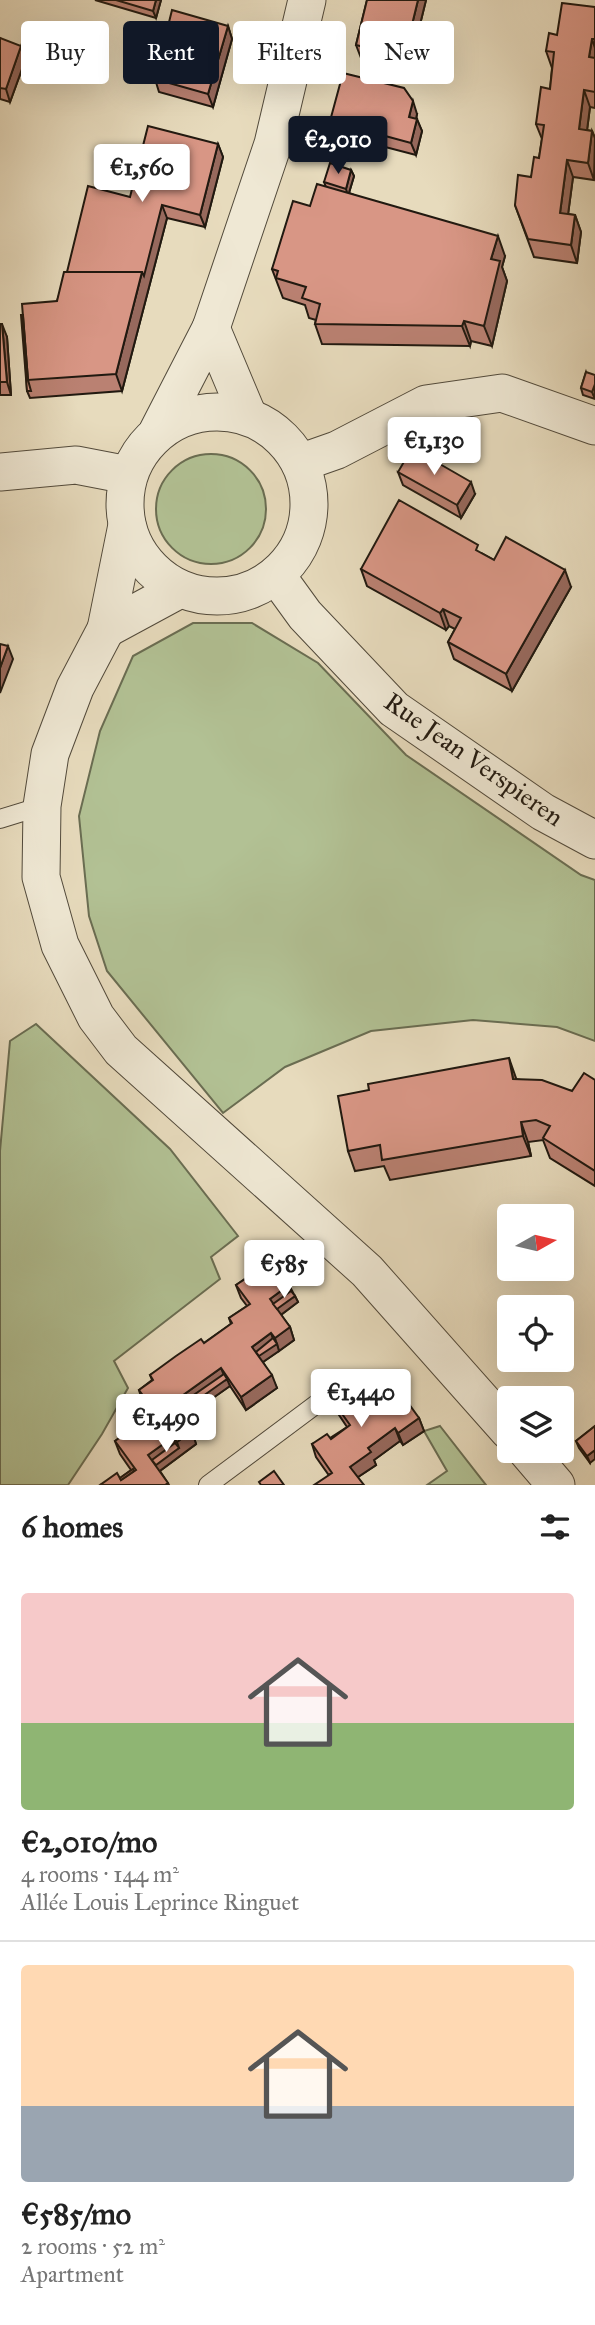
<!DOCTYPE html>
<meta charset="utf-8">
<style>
body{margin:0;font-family:"IM FELL Great Primer",serif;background:#f6f6f6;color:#222;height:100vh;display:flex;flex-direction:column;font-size:26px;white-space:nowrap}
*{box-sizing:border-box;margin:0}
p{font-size:23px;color:#767676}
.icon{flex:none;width:38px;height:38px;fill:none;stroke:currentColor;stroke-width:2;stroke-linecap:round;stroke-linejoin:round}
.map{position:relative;height:1485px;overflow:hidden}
.details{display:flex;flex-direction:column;background:#fff;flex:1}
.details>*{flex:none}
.guide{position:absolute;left:21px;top:21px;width:553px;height:63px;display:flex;gap:14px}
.needle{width:46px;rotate:82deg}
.controls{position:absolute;left:497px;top:1204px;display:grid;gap:14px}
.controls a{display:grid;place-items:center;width:77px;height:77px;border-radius:7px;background:#fff;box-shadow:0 7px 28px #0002;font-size:35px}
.price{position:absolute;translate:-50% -60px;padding:0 16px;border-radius:7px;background:#fff;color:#222;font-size:23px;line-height:46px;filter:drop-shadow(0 2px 4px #0008)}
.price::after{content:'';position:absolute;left:50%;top:42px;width:21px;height:16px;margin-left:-10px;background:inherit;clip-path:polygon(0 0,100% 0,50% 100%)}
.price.on{background:#111827;color:#fff}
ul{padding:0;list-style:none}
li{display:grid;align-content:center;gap:14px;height:371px;padding:0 21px}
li+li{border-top:2px solid #e0e0e0}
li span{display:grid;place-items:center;height:217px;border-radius:7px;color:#555}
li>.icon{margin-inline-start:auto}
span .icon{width:126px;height:126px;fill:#fffc;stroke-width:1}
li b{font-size:30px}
h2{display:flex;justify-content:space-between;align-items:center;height:84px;padding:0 21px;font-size:30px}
.chip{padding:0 24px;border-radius:7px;background:#fff;box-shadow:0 7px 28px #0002;font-size:24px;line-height:63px}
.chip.on{background:#111827;color:#fff}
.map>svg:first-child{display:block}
.green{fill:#b2c194;stroke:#6a6d52;stroke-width:2}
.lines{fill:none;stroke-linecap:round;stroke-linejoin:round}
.lane-casing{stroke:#524a3b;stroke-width:20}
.street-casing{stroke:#524a3b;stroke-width:39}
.lane{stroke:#efe8d4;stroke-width:18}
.street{stroke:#efe8d4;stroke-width:37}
.wall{fill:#ba8172;stroke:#211910;stroke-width:2}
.shaded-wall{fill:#97695d;stroke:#211910;stroke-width:2}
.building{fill:#d89685;stroke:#211910;stroke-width:2}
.labels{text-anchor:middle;stroke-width:7;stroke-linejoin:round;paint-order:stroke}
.street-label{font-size:26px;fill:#211910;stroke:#efe8d4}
</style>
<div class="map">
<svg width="595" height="1485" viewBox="0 0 595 1485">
<rect width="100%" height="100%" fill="#e7dbbd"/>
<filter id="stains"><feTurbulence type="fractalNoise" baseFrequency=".00286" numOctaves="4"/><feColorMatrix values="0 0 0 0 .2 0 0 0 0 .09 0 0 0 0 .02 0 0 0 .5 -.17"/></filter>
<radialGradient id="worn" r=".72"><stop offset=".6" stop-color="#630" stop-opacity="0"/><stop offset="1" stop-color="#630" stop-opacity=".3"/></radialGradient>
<g class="green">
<circle cx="211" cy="509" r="55"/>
<path d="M193,623H252L318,663L406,755L581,875L595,880V1041L557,1027L473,1020L371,1031L285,1067L223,1113L107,971L89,916L79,816L100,731L133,656Z"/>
<path d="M36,1024L170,1149L238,1236L211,1257L220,1279L114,1361L128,1388L102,1434L68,1485H0V1151L10,1041Z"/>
<path d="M440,1426L486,1485H427L447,1471L424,1431Z"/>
</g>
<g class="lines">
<g class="lane-casing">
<g id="lane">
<path d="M0,819L42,806"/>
<path d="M208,1485L342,1385"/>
</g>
</g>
<g class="street-casing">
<g id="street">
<path d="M211,328L273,144L307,0"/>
<circle cx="217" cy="504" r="92"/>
<path d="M158,431L211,328L248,416"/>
<path d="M300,463L337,450L426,404L502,393L595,426"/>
<path d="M0,472L76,465L128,475"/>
<path d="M127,525L106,629L180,589"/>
<path d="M276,575L305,615L394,709L543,812L595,840"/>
<path d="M106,629L75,688L50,754L42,806L41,877L60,945L96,1017L121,1050L367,1271L509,1431"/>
<path d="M527,1451L556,1485"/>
</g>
</g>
<use href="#lane" class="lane"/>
<use href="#street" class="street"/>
</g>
<g class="wall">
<path d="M95,0H161L156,18Z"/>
<path d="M367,0H426L414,49L401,46L397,66L361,58L356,45Z"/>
<path d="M595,7V108L590,107L587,130L592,131L595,138V173L594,180L573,177L568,214L575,215L581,232L577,263L534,257L515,205L531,177L539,158L542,139L536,124L550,89L552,68L546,51L557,35Z"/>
<path d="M228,26L232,39L213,107L159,92L155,79Z"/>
<path d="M0,38L26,58L10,102L0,99Z"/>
<path d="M417,114L416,118L422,131L416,155L335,134L330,121Z"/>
<path d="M218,144L223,157L205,227L167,218L122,391L30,398L27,391L23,315L57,301L67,272L130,197Z"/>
<path d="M351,170L354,176L349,193L505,256L502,267L507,281L492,346L471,341L470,346L322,344L315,324L316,320L309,318L305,305L283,298L272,269L310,206L326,187L324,182Z"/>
<path d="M0,324L7,337L11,395H0Z"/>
<path d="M586,372L595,399L583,395L581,388Z"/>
<path d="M398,472L475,494L461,518L403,485Z"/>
<path d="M481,553L494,560L571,587L512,691L454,659L448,642L455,629L449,626L446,630L367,586L361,569Z"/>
<path d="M516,1079L572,1091L595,1080V1186L550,1158L543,1140L528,1142L531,1156L390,1180L384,1166L355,1171L348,1151Z"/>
<path d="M248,1271L289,1285L298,1302L281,1315L290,1327L294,1340L263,1362L277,1388L246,1410L230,1386L183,1419L192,1431L196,1444L160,1471L169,1485H100L120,1478L131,1470L120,1454L115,1441L128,1432L126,1427L149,1411L143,1403L139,1390L152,1380L150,1375L204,1343L231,1324L229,1318L247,1306L241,1298L236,1285L249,1276Z"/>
<path d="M330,1397L379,1402L419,1418L424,1431L403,1445L400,1441L374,1460L376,1465L358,1477L328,1474L316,1457L312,1444L330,1438L347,1427L335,1409Z"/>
<path d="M595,1426L590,1463L579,1448L576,1441Z"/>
</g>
<g class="shaded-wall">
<path d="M156,0H161L156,18L153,11Z"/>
<path d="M418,0H426L414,49L409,37Z"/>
<path d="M228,26L232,39L213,107L208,94Z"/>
<path d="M397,34L401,46L397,66L392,54Z"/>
<path d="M592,39L595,48V74L589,57Z"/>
<path d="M21,46L26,58L10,102L6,89Z"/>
<path d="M584,90L590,107L585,146L579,129Z"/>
<path d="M413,101L417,114L414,130L409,117Z"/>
<path d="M417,119L422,131L416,155L411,143Z"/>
<path d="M592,131L595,138L594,180L588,163Z"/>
<path d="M218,144L223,157L205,227L200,215Z"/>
<path d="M567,160L573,177L566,230L560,213Z"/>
<path d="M351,170L354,176L348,196L346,189Z"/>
<path d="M162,205L167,218L122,391L116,374L142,272Z"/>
<path d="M575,215L581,232L577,263L571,245Z"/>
<path d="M498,236L505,256L502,267L507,281L492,346L484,326L491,259Z"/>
<path d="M464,321L471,341L470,346L462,326Z"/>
<path d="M2,324L7,337L11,395L7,382Z"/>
<path d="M595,384V399L592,392Z"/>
<path d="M471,482L475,494L461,518L457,505Z"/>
<path d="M565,570L571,587L512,691L506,674Z"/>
<path d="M443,609L449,626L446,630L440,613Z"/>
<path d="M8,646L13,659L0,693V668Z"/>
<path d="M509,1058L516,1078L520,1099L513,1079Z"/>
<path d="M521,1122L528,1142L531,1156L523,1136Z"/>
<path d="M289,1285L294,1297L295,1296L298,1302L278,1317L270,1299Z"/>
<path d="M290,1327L294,1340L279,1351L275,1338Z"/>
<path d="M271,1333L275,1345L277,1344L279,1351L260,1364L252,1347Z"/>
<path d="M221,1368L226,1380L227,1379L230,1386L180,1421L172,1403Z"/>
<path d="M272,1375L277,1388L246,1410L241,1397Z"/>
<path d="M419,1418L424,1431L403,1445L398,1433Z"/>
<path d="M395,1428L400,1441L374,1460L376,1465L355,1479L350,1467L368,1448Z"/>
<path d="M192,1431L196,1444L157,1473L148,1455L173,1437L177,1449L179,1448L177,1442Z"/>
<path d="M595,1450V1459L590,1463L587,1456Z"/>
</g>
<g class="building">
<path d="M116,0H156L153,11Z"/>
<path d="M367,0H418L409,37L397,34L392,54L356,45Z"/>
<path d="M562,3L595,7V39H592L589,57L595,58V92L584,90L579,129L592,131L588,163L567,160L560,213L575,215L571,245L528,239L515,205L518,175L531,177L534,157L539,158L544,125L536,124L541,87L550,89L554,52L546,51L549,33L557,35Z"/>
<path d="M172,10L228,26L208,94L155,79Z"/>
<path d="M0,38L21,46L6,89L0,88Z"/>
<path d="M343,73L404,88L413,101L409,117L417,119L411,143L330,121Z"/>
<path d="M148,126L218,144L200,215L162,205L144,276L142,272H67L88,186L130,197Z"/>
<path d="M330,163L351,170L346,189L324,182Z"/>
<path d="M317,184L498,236L491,259L500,261L484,326L464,321L462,326L315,324L320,304L302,298L306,287L276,278L278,271L272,269L293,201L310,206Z"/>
<path d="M64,272H142L116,374L28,380L22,304L57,301Z"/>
<path d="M21,315H23L28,380L31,391H27Z"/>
<path d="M0,324H2L7,382H0Z"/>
<path d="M586,372L595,375V384L592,392L581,388Z"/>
<path d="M412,448L471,482L457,505L398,472Z"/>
<path d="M399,500L478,545L476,550L494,560L506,537L565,570L506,674L448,642L461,618L443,609L440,613L361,569Z"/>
<path d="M0,644L8,646L0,668Z"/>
<path d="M509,1058L513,1079L542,1080L572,1091L584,1073L595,1080V1171L543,1138L550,1126L536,1120L521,1122L523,1136L382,1160L380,1145L348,1151L338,1096L369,1090L368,1084Z"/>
<path d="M269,1256L289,1285L270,1299L290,1327L275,1338L271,1333L252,1347L272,1375L241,1397L221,1368L172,1403L192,1431L177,1442L173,1437L148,1455L168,1483L165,1485H100L117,1473L121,1480L136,1470L115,1441L129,1431L126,1427L152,1408L139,1390L153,1380L150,1375L176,1356L201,1339L204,1343L232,1323L229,1318L250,1304L236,1285L251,1275L248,1271Z"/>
<path d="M291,1291L295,1296L277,1309L273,1304Z"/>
<path d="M273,1338L277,1344L259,1356L256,1352Z"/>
<path d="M224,1374L227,1379L179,1413L175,1408Z"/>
<path d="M359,1376L379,1402L398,1389L419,1418L398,1433L395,1428L368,1448L371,1452L350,1467L364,1485H314L332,1473L312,1444L327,1434L331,1439L350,1425L330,1397Z"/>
<path d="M595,1426V1450L587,1456L576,1441Z"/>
<path d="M175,1443L179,1448L156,1465L152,1460Z"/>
<path d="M133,1469L134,1471L121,1480L120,1478Z"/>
<path d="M274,1471L284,1485H261L259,1482Z"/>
</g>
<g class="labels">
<g class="street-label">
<text transform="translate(474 759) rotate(35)" y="9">Rue Jean Verspieren</text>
</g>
</g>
<rect width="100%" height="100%" filter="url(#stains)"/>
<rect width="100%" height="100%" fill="url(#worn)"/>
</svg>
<div class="controls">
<a><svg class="needle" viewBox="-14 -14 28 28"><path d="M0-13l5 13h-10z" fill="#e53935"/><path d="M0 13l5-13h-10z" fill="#767676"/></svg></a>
<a><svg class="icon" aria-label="locate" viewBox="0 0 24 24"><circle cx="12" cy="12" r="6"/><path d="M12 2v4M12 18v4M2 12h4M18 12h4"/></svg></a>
<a><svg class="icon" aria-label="layers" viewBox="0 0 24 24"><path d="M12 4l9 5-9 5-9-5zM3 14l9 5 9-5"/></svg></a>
</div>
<b class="price on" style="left:338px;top:176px">€2,010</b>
<b class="price" style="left:142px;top:204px">€1,560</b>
<b class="price" style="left:434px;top:477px">€1,130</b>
<b class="price" style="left:284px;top:1300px">€585</b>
<b class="price" style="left:361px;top:1429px">€1,440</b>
<b class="price" style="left:166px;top:1454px">€1,490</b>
<div class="guide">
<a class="chip">Buy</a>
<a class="chip on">Rent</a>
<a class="chip">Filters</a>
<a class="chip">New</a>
</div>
</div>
<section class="details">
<h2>6 homes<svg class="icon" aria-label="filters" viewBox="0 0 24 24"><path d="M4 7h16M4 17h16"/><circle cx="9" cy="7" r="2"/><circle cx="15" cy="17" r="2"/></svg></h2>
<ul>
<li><span style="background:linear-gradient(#f6c9c9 60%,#8fb573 0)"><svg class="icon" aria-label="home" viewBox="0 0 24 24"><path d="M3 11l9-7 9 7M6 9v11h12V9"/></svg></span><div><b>€2,010/mo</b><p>4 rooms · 144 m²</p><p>Allée Louis Leprince Ringuet</p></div></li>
<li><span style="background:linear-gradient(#ffd9b3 65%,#9aa5b1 0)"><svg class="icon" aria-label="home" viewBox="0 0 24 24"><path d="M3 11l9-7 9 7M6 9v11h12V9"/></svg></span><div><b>€585/mo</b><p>2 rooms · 52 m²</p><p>Apartment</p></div></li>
</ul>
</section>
